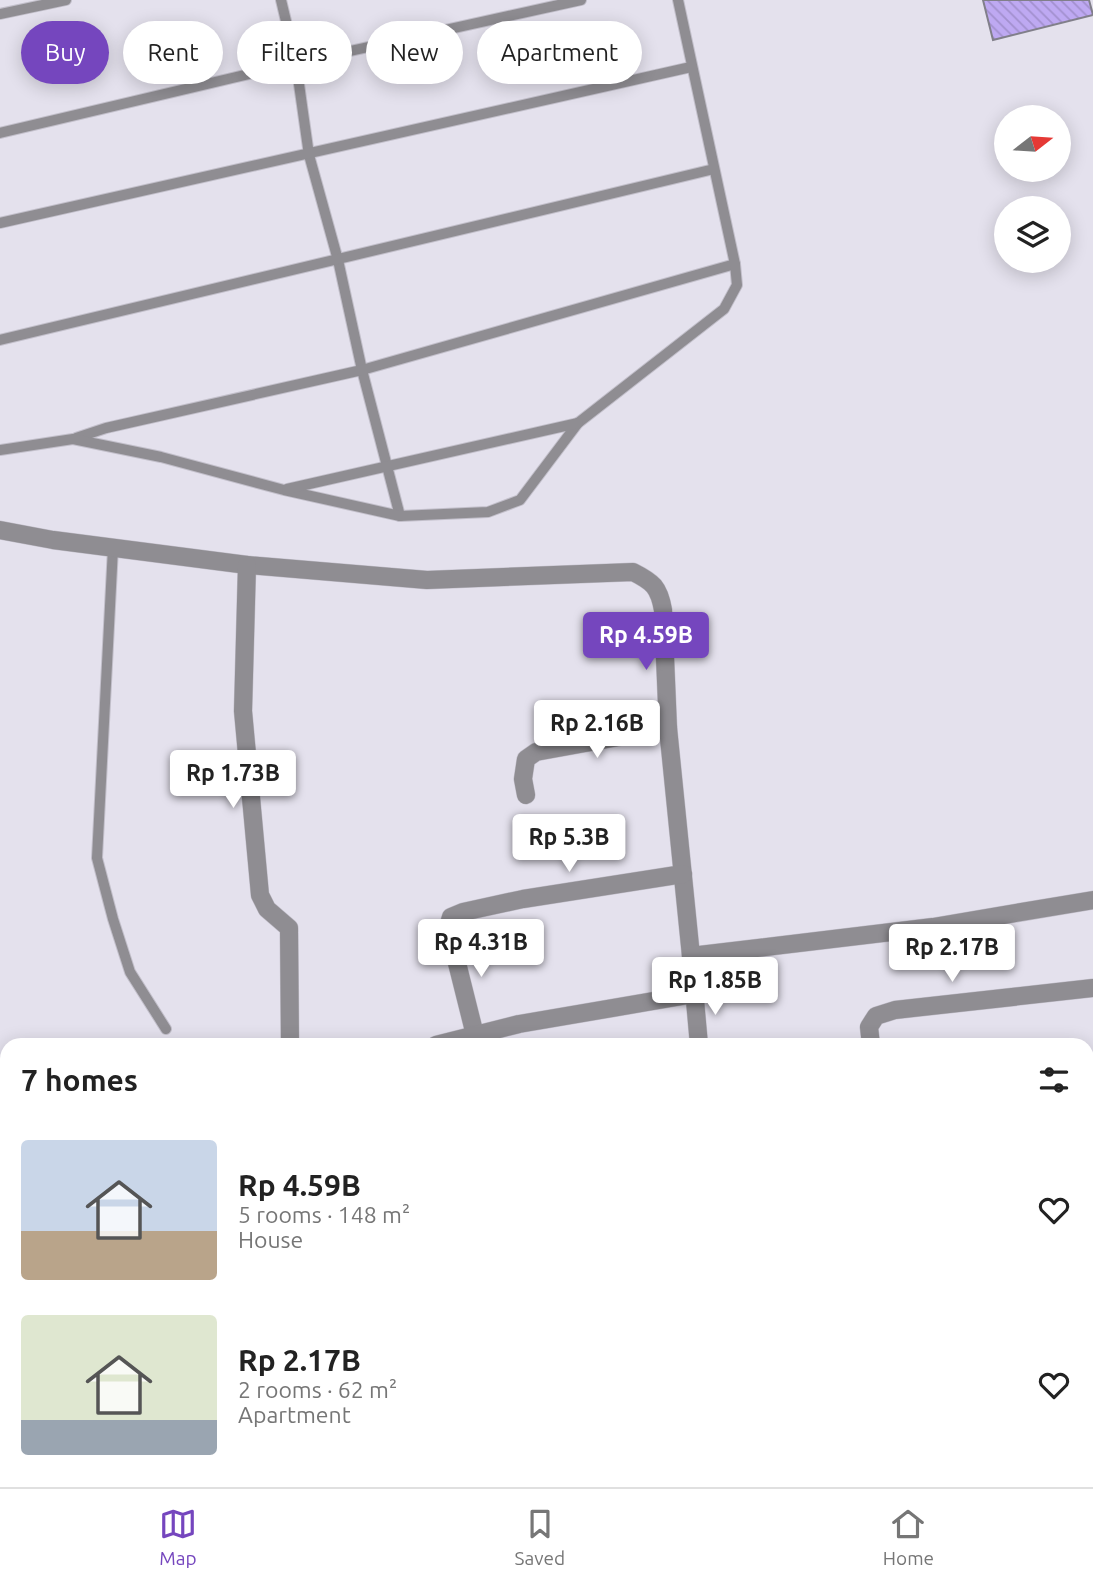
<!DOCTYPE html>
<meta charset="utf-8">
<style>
body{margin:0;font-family:Ubuntu,sans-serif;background:#f2f2f2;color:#222;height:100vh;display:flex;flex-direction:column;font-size:26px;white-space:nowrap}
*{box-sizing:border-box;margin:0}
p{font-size:23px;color:#767676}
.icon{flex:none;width:38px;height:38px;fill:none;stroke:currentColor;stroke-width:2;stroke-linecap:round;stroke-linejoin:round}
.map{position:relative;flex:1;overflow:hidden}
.panel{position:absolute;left:0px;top:1038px;width:1094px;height:450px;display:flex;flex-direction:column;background:#fff;border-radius:21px 21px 0 0;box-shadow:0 4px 18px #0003}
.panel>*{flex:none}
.guide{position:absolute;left:21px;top:21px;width:700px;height:63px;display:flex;gap:14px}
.needle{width:46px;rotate:73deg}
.buttons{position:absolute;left:994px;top:105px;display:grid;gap:14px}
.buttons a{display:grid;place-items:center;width:77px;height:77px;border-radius:50%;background:#fff;box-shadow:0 4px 18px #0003;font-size:35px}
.price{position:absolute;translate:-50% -60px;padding:0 16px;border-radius:7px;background:#fff;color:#222;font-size:23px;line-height:46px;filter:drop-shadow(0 2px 4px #0008)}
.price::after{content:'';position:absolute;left:50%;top:42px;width:21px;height:16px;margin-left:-10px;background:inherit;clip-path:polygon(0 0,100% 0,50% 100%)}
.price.selected{background:#7546be;color:#fff}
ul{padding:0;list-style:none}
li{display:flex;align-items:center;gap:21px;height:175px;padding:0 21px}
li span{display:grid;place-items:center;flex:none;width:196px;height:140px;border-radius:7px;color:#555}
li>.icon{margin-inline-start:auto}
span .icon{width:84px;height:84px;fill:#fffc;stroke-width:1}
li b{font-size:30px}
h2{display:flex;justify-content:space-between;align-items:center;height:84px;padding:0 21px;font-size:30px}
.tag{padding:0 24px;border-radius:32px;background:#fff;box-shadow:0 4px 18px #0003;font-size:24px;line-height:63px}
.tag.selected{background:#7546be;color:#fff}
.tab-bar{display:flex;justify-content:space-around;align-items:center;height:98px;border-top:2px solid #e0e0e0;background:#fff;font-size:19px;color:#767676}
.tab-bar a{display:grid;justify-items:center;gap:4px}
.tab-bar .selected{color:#7546be}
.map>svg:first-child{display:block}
.building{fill:url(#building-back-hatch);stroke:#817f8a;stroke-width:2}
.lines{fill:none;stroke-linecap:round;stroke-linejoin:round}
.service-casing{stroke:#c2bfca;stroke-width:12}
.minor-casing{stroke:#c2bfca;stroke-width:19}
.service{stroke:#8f8d92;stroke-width:10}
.minor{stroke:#8f8d92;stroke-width:18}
</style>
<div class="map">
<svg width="1093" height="1487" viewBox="0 0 1093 1487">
<defs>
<pattern id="building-back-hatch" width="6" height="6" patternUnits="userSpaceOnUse" patternTransform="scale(1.75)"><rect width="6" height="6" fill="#bea9f2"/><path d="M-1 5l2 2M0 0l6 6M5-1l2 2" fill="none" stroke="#a290ce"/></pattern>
</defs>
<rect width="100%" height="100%" fill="#e4e1ed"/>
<g class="building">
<path d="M983,0H1089L1093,15L993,40Z"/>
<rect x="996" y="1480" width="33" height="7"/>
<rect x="1033" y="1480" width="33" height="7"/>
</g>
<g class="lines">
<g class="service-casing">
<g id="service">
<path d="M281,0L296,63L309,155L338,260L362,370L400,516"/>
<path d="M0,14L66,0"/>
<path d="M0,133L296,63L581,0"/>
<path d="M0,223L691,67"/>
<path d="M0,340L714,169"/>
<path d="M76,438L106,428L362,370L735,264"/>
<path d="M0,450L73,439L161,457L284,490L400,516L488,512L520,500L578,423L724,309L737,285L735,264L678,0"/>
<path d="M287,489L578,423"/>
<path d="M113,548L97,858L113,919L130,972L166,1029"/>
</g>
</g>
<g class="minor-casing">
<g id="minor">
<path d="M0,530L53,540L247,565L427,580L633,572C653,582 659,587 663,610L668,728L691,956L933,927L1093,900"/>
<path d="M247,565L243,711L260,895L267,909L289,928L290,1045"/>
<path d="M526,795L523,779L526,759L536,752L668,728"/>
<path d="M691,956L699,1045"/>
<path d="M475,1035L448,927L451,917L463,912L523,899L683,874"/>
<path d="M436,1045L519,1024L694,994"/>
<path d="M871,1045L869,1027L876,1016L895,1010L1093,988"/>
<path d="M1087,1336H1093"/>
<path d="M1087,1359H1093"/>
<path d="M0,1391H7"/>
<path d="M42,1480L50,1487"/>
<path d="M752,1480L753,1487"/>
<path d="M972,1480V1487"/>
<path d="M1081,1480V1487"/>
<path d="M21,1487L22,1480"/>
</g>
</g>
<use href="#service" class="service"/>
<use href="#minor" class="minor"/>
</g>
</svg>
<div class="buttons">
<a><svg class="needle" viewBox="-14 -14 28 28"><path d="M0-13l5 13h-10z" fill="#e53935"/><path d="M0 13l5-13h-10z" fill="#767676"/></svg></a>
<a><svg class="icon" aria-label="layers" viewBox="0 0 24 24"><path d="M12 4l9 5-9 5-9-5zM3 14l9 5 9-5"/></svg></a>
</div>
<b class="price selected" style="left:646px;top:672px">Rp 4.59B</b>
<b class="price" style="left:597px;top:760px">Rp 2.16B</b>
<b class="price" style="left:233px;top:810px">Rp 1.73B</b>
<b class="price" style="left:569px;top:874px">Rp 5.3B</b>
<b class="price" style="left:481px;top:979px">Rp 4.31B</b>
<b class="price" style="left:952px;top:984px">Rp 2.17B</b>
<b class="price" style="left:715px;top:1017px">Rp 1.85B</b>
<div class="guide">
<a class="tag selected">Buy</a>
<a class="tag">Rent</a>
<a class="tag">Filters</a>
<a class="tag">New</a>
<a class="tag">Apartment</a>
</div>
<section class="panel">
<h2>7 homes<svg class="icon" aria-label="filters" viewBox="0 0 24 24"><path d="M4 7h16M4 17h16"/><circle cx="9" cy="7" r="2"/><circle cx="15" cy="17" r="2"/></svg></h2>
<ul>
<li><span style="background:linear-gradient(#c9d6e8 65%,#b9a48a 0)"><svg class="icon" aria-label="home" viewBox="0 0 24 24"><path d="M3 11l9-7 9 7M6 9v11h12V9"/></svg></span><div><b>Rp 4.59B</b><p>5 rooms · 148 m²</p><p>House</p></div><svg class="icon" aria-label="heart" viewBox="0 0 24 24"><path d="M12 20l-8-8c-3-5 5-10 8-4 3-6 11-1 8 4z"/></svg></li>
<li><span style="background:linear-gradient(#dfe7d0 75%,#9aa5b1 0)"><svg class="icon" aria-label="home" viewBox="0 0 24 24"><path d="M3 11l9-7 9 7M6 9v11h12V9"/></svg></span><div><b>Rp 2.17B</b><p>2 rooms · 62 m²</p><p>Apartment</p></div><svg class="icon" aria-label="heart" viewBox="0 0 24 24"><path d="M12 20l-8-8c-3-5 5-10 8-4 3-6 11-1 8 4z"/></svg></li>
</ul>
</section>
</div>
<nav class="tab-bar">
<a class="selected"><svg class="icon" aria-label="map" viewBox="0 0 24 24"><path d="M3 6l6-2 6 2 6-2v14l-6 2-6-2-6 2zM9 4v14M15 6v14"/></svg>Map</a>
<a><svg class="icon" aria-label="saved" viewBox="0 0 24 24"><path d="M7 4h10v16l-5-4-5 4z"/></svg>Saved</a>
<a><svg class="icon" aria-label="home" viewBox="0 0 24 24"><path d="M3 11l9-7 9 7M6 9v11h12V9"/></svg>Home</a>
</nav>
